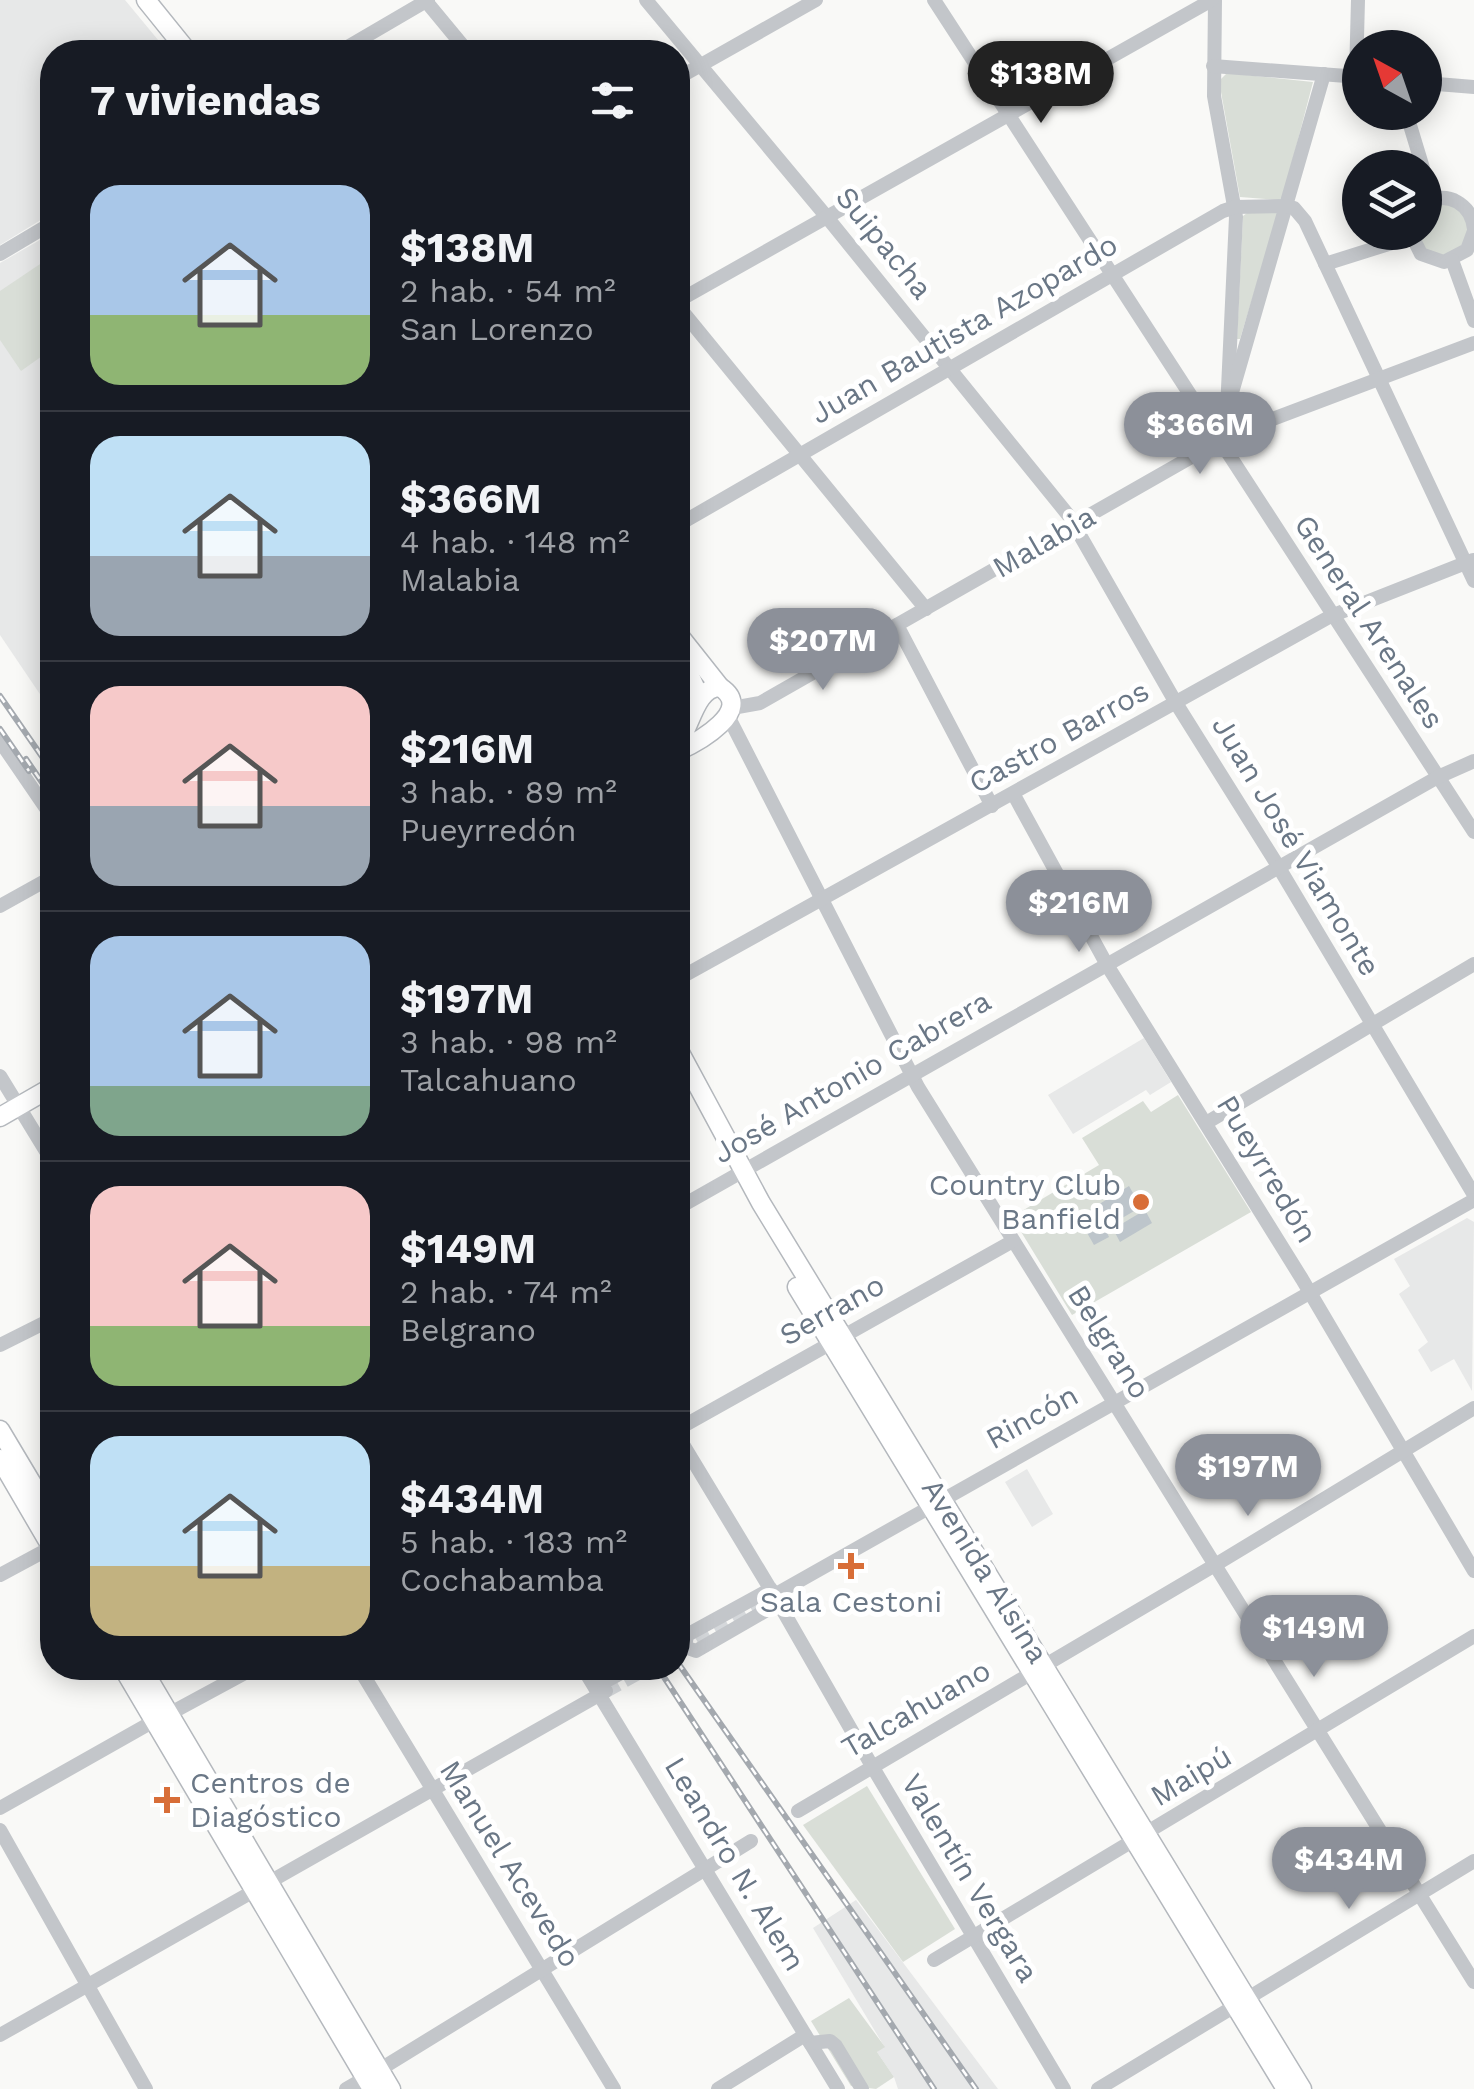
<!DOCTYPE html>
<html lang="es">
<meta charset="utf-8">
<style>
body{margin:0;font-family:"Work Sans",sans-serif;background:#242831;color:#f1f3f6;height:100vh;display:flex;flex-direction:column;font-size:38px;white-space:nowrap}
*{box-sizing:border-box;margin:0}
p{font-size:32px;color:#9ea1a6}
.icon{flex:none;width:55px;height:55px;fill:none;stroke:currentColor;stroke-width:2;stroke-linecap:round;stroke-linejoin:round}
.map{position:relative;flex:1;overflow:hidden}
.sheet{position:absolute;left:40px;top:40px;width:650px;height:1640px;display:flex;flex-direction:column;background:#171b24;border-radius:40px;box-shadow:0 5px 25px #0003}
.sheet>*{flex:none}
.needle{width:65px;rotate:320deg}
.controls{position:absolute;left:1342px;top:30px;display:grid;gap:20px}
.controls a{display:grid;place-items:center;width:100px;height:100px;border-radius:50%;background:#171b24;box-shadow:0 5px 25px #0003;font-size:50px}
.price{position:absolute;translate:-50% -85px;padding:0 22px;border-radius:35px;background:#8c9099;color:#fff;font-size:32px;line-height:65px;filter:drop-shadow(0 2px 5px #0008)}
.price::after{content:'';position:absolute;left:50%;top:60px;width:30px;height:22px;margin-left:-15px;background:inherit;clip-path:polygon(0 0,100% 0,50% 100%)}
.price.active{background:#222;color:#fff}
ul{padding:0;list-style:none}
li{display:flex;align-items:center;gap:30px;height:250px;padding:0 50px}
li+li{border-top:2px solid #363941}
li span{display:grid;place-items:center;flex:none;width:280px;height:200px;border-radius:30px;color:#555}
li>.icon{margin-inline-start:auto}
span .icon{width:120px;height:120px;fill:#fffc;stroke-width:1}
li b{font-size:42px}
h2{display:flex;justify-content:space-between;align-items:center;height:120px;padding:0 50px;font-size:42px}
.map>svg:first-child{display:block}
.built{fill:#e7e8e8}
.green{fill:#d9ded7}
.water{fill:#bdc5cb}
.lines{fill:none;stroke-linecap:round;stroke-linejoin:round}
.minor-tunnel{stroke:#d5d8db;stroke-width:14;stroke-dasharray:14 7;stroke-linecap:butt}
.major-casing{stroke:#b4b8bd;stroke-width:21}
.minor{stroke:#c3c6ca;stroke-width:14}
.major{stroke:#fff;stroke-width:18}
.rail-casing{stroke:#a4a9af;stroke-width:6}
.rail{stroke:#fff;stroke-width:2.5;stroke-dasharray:8;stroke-linecap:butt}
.poi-dot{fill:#d86e38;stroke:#fff;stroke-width:4}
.labels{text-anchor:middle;stroke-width:10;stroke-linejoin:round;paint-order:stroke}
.street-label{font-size:30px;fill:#6a7786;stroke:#fff}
.poi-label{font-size:30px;fill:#6a7786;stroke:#fff;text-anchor:end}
</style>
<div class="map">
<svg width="1474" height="2089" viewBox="0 0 1474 2089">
<rect width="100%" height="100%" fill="#f9f9f7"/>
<g class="built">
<path d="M0,0H125L168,52H52V213L0,245Z"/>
<path d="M52,233V712L0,635V263Z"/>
<path d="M1144,1038L1171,1082L1150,1095L1146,1090L1073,1134L1048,1095Z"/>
<path d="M1467,1218L1474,1222L1472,1391L1454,1359L1431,1372L1418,1350L1428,1342L1399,1294L1410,1286L1394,1259Z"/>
<path d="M1027,1469L1053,1514L1032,1527L1005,1482Z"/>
<path d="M856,1900L998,2089H898L894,2077L877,2052L884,2046L813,1928Z"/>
</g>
<g class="green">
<path d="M1227,73L1313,82L1283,197L1279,200L1240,197L1219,81Z"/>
<path d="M1453,203L1470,223L1468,241L1446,257L1429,254L1414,233L1425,232V206Z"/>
<path d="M1274,211L1278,214L1240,339H1237L1243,216L1247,213Z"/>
<path d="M52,256V349L21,371L0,340V291Z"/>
<path d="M1178,1095L1251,1212L1072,1315L1012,1217L1099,1165L1082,1138L1143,1101L1151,1112Z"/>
<path d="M867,1786L955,1929L903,1962L803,1825Z"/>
<path d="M849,1998L885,2047L877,2052L894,2077L876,2089L851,2086L811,2021Z"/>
</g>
<g class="water">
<path d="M1129,1186L1141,1207L1105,1228L1109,1237L1094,1245L1078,1217Z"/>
<path d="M1145,1210L1152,1223L1120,1242L1113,1229Z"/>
</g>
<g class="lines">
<g class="minor-tunnel">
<path d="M678,1650L769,1598"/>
<path d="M606,1691L647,1668"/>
</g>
<g class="major-casing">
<g id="major">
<path d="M146,0L188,52"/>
<path d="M678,634L720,687C756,710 698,742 678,751"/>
<path d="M678,650L700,698"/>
<path d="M678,744C691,725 696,687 720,687"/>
<path d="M678,1049L761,1203L1302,2089"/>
<path d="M0,1117L52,1087"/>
<path d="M797,1287L1286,2089"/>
<path d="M0,1430L52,1517"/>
<path d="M0,1459L52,1548"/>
<path d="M123,1668L372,2089"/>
<path d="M142,1668L391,2089"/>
</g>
</g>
<g class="minor">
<path d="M425,0L468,52"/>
<path d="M646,0L826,216L1069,516L1176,703L1278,866L1474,1195"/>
<path d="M934,0L1474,832"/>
<path d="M1215,0L1214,96L1236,217L1227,410"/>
<path d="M339,52L428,0"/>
<path d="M1213,66L1360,77"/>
<path d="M1356,76L1358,0"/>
<path d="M678,78L816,0"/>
<path d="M1425,83L1474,87"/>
<path d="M1406,112L1423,168"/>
<path d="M1425,175L1432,199"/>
<path d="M1425,202C1449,191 1471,204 1474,229"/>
<path d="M1410,232L1421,254L1444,262L1467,250L1474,231"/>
<path d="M0,254L52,223"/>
<path d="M1452,260L1474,321"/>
<path d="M1325,264L1411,237"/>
<path d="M678,301L1212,0"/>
<path d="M678,306L926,609"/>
<path d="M1218,441L1324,74"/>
<path d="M678,525L1223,211L1235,207L1286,206L1294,208L1305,221L1474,581"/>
<path d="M897,625L992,806"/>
<path d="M732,708L760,703L1230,435L1474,343"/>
<path d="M728,716L918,1087L1474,1982"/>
<path d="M0,741L52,817"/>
<path d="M1014,795L1107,965L1302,1279L1474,1571"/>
<path d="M0,906L52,877"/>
<path d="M678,979L1331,616L1473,560"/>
<path d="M0,1076L52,1161"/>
<path d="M1206,1123L1474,964"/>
<path d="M678,1208L1438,777L1474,761"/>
<path d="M0,1345L52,1319"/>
<path d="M678,1429L1013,1241"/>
<path d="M678,1436L774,1595L872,1766L1064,2089"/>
<path d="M0,1575L52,1547"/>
<path d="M771,1589L687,1635L685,1647L696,1651L779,1603"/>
<path d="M769,1598L1474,1200"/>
<path d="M359,1668L614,2089"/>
<path d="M583,1668L838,2089"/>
<path d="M595,1687L630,1668"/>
<path d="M169,1714L254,1668"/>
<path d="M0,1808L154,1721"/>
<path d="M798,1811L1215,1565L1474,1408"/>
<path d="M0,1830L146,2089"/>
<path d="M934,1960L1474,1636"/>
<path d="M0,2035L606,1691"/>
<path d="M810,2043L830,2041L836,2046L862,2089"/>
<path d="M379,2070L751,1841"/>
<path d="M346,2089L365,2078"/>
<path d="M718,2089L805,2035"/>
<path d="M1098,2089L1474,1861"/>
</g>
<use href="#major" class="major"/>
<g class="rail-casing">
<g id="rail">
<path d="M0,696L52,771"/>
<path d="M0,729L29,771"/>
<path d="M26,759L52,797"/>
<path d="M678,1663L976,2089"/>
<path d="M658,1668L934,2089"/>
</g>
</g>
<use href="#rail" class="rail"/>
</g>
<g class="poi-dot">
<circle cx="1141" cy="1202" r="10"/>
<path d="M846 1551h10v10h10v10h-10v10h-10v-10h-10v-10h10z"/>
<path d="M162 1785h10v10h10v10h-10v10h-10v-10h-10v-10h10z"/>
</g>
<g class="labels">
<g class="street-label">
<text transform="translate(884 243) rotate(51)" y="10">Suipacha</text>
<text transform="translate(964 329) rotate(-30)" y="10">Juan Bautista Azopardo</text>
<text transform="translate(1044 542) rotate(-30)" y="10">Malabia</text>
<text transform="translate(1369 622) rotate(57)" y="10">General Arenales</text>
<text transform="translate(1059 737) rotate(-29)" y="10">Castro Barros</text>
<text transform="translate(1296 846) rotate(59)" y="10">Juan José Viamonte</text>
<text transform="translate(852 1077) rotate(-30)" y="10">José Antonio Cabrera</text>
<text transform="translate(1267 1169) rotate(59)" y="10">Pueyrredón</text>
<text transform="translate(832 1310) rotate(-29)" y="10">Serrano</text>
<text transform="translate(1109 1342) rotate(58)" y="10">Belgrano</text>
<text transform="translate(1032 1417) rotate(-29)" y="10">Rincón</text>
<text transform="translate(985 1571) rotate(58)" y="10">Avenida Alsina</text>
<text transform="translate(916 1709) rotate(-30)" y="10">Talcahuano</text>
<text transform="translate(1191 1776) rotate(-31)" y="10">Maipú</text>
<text transform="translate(510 1864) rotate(58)" y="10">Manuel Acevedo</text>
<text transform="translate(735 1864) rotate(59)" y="10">Leandro N. Alem</text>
<text transform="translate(970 1878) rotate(59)" y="10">Valentín Vergara</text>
</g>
<g class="poi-label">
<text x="1121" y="1195">Country Club<tspan x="1121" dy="34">Banfield</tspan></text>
<text x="851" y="1612" text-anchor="middle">Sala Cestoni</text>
<text x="190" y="1793" text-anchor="start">Centros de<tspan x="190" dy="34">Diagóstico</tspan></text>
</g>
</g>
</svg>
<div class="controls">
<a><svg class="needle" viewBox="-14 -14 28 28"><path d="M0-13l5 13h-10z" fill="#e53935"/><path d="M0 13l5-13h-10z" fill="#9ea1a6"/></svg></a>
<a><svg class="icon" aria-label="layers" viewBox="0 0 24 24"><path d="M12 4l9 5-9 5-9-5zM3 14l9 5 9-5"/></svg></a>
</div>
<b class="price active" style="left:1041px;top:126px">$138M</b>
<b class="price" style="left:1200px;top:477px">$366M</b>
<b class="price" style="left:823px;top:693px">$207M</b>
<b class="price" style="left:1079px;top:955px">$216M</b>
<b class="price" style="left:1248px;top:1519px">$197M</b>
<b class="price" style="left:1314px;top:1680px">$149M</b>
<b class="price" style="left:1349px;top:1912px">$434M</b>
<section class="sheet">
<h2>7 viviendas<svg class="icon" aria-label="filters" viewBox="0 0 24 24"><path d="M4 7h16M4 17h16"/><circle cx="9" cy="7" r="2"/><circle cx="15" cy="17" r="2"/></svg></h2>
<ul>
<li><span style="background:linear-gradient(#a9c7e8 65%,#8fb573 0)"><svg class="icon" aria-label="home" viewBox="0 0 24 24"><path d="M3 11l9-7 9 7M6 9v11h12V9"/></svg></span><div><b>$138M</b><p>2 hab. · 54 m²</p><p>San Lorenzo</p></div></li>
<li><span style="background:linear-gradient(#bfe0f5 60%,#9aa5b1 0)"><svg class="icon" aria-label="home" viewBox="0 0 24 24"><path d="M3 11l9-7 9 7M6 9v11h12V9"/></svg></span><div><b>$366M</b><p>4 hab. · 148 m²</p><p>Malabia</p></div></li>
<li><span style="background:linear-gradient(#f6c9c9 60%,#9aa5b1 0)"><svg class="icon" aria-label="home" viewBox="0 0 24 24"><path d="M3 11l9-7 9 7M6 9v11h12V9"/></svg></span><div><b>$216M</b><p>3 hab. · 89 m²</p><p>Pueyrredón</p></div></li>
<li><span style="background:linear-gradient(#a9c7e8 75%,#7fa58c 0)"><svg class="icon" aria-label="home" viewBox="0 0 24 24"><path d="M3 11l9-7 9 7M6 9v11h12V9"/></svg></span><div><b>$197M</b><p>3 hab. · 98 m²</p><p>Talcahuano</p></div></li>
<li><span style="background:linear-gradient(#f6c9c9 70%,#8fb573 0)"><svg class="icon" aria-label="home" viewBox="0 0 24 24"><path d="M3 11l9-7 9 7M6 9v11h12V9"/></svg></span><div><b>$149M</b><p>2 hab. · 74 m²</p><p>Belgrano</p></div></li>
<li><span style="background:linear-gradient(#bfe0f5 65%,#c2b280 0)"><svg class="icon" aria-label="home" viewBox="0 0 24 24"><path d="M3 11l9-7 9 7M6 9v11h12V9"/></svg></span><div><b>$434M</b><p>5 hab. · 183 m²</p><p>Cochabamba</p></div></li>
</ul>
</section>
</div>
